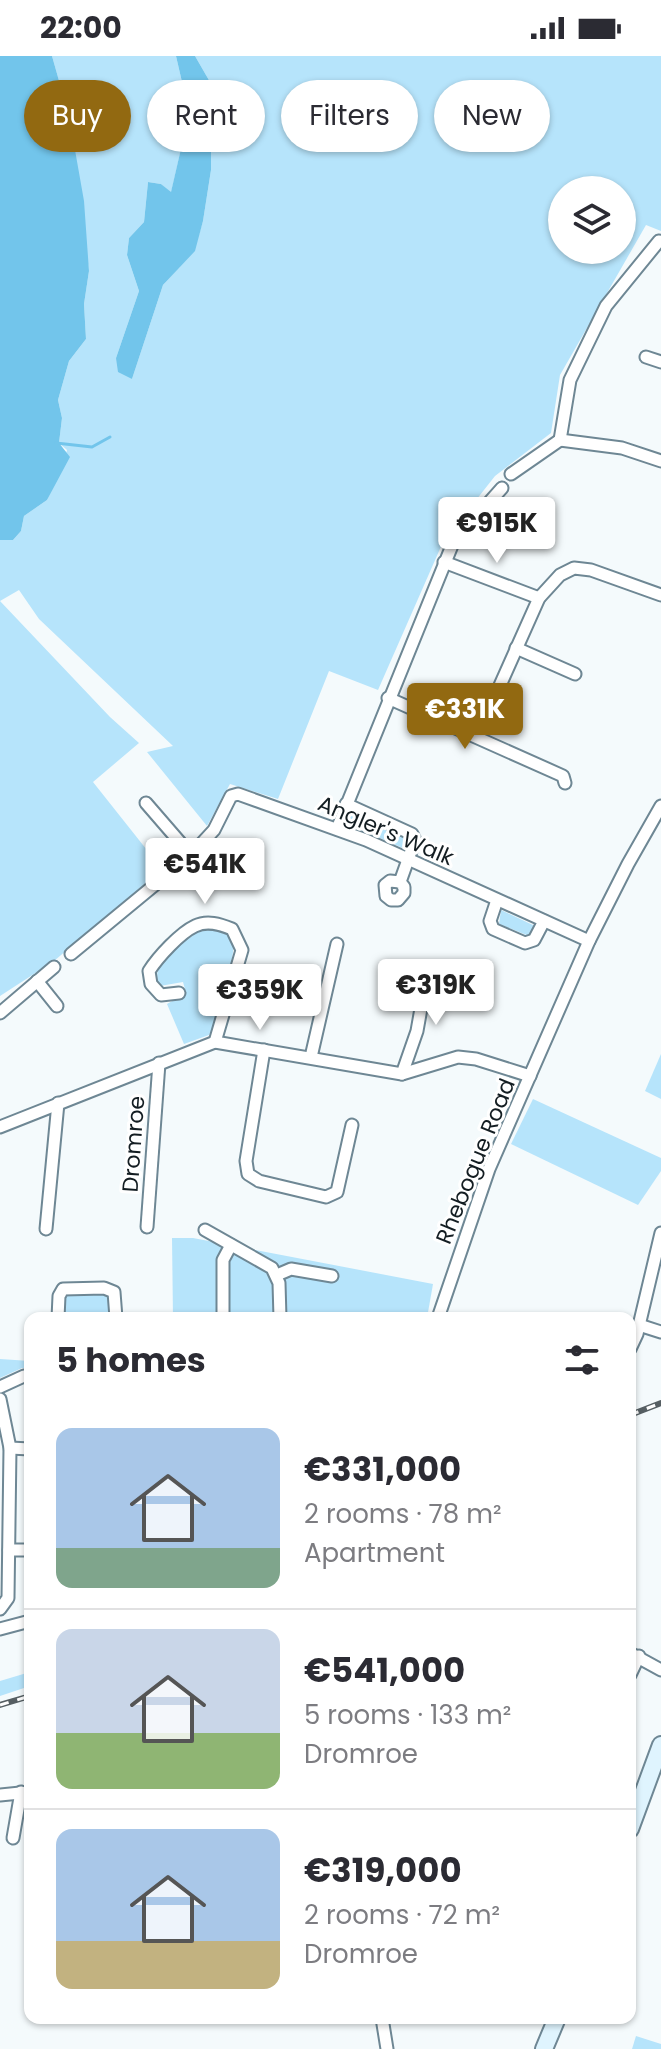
<!DOCTYPE html>
<meta charset="utf-8">
<style>
body{margin:0;font-family:Poppins,sans-serif;background:#f7f7f7;color:#2b2b33;height:100vh;display:flex;flex-direction:column;font-size:30px;white-space:nowrap}
*{box-sizing:border-box;margin:0}
p{font-size:26px;color:#7c7c81}
.icon{flex:none;width:44px;height:44px;fill:none;stroke:currentColor;stroke-width:2;stroke-linecap:round;stroke-linejoin:round}
.map{position:relative;flex:1;overflow:hidden}
.details{position:absolute;left:24px;top:1256px;width:612px;height:712px;display:flex;flex-direction:column;background:#fff;border-radius:16px;box-shadow:0 2px 6px #0004}
.details>*{flex:none}
.guide{position:absolute;left:24px;top:24px;width:614px;height:72px;display:flex;gap:16px}
.tools{position:absolute;left:548px;top:120px;display:grid;gap:16px}
.tools a{display:grid;place-items:center;width:88px;height:88px;border-radius:50%;background:#fff;box-shadow:0 2px 6px #0004;font-size:40px}
.price{position:absolute;translate:-50% -68px;padding:0 18px;border-radius:8px;background:#fff;color:#222;font-size:26px;line-height:52px;filter:drop-shadow(0 2px 4px #0008)}
.price::after{content:'';position:absolute;left:50%;top:48px;width:24px;height:18px;margin-left:-12px;background:inherit;clip-path:polygon(0 0,100% 0,50% 100%)}
.price.selected{background:#926911;color:#fff}
ul{padding:0;list-style:none}
li{display:flex;align-items:center;gap:24px;height:200px;padding:0 32px}
li+li{border-top:2px solid #e1e1e2}
li span{display:grid;place-items:center;flex:none;width:224px;height:160px;border-radius:16px;color:#555}
li>.icon{margin-inline-start:auto}
span .icon{width:96px;height:96px;fill:#fffc;stroke-width:1}
li b{font-size:34px}
h2{display:flex;justify-content:space-between;align-items:center;height:96px;padding:0 32px;font-size:34px}
.chip{padding:0 28px;border-radius:36px;background:#fff;box-shadow:0 2px 6px #0004;font-size:28px;line-height:72px}
.chip.selected{background:#926911;color:#fff}
.status{display:flex;justify-content:space-between;align-items:center;height:56px;padding:0 40px;background:#fff;direction:ltr}
.status svg{height:22px;fill:currentColor}
.map>svg:first-child{display:block}
.green{fill:#b6e4fb;fill-rule:evenodd}
.water{fill:#72c5eb}
.lines{fill:none;stroke-linecap:round;stroke-linejoin:round}
.stream{stroke:#72c5eb;stroke-width:3}
.street-casing{stroke:#6e8794;stroke-width:15}
.secondary-casing{stroke:#6e8794;stroke-width:20}
.street{stroke:#fff;stroke-width:11}
.secondary{stroke:#dff4fe;stroke-width:16}
.rail-casing{stroke:#565f63;stroke-width:6}
.rail{stroke:#fff;stroke-width:3;stroke-dasharray:9;stroke-linecap:butt}
.labels{text-anchor:middle;stroke-width:6;stroke-linejoin:round;paint-order:stroke}
.street-label{font-size:22px;fill:#131d22;stroke:#fff}
</style>
<div class="status"><b>22:00</b><svg viewBox="0 0 49 12"><path d="M0 12V9h3v3zM5 12V6h3v6zM10 12V3h3v9zM15 12V0h3v12zM26 1h20v11H26zM47 4h2v5h-2z"/></svg></div>
<div class="map">
<svg width="661" height="1993" viewBox="0 0 661 1993">
<rect width="100%" height="100%" fill="#f4fafc"/>
<g class="green">
<path d="M52,0H176L185,39L186,71L171,137L161,128L148,126L144,166L129,182L127,199L139,235L116,302L132,323L163,229L194,195L203,165L211,114L210,26L195,0H661V175L646,169L560,319L551,377L495,420L443,486L378,634L329,615L278,743L230,728L207,770L147,696L173,690L39,563L19,534L0,545L110,661L139,687L93,726L162,813L54,905L0,940V484H13L21,475L24,460L47,444L62,412L67,394L59,387L62,362L58,344L69,305L86,283L84,248L89,215L69,60ZM562,134H622V194H562Z"/>
<path d="M355,759L409,784V791L405,793L350,769L349,761Z"/>
<path d="M501,854L535,870L533,876L529,880L499,868Z"/>
<path d="M203,872C244,871 234,897 226,925C223,939 219,954 215,968L209,979L184,988L167,948L186,937L183,926L160,930C146,906 187,885 203,872Z"/>
<path d="M661,998V1043L645,1035Z"/>
<path d="M533,1043L661,1102V1115L638,1149L511,1088Z"/>
<path d="M172,1182H193L433,1228L427,1262H173Z"/>
<path d="M67,1237H105L111,1240V1262H63V1245Z"/>
<path d="M0,1303L30,1305V1313L22,1312L0,1322Z"/>
<path d="M30,1616V1630L0,1640V1625Z"/>
<path d="M636,1980L661,1988V1993H632Z"/>
</g>
<g class="water">
<path d="M0,0H52L69,60L84,145L89,215L84,248L86,283L69,305L58,344L62,362L59,387L70,401L47,444L24,460L21,475L13,484H0Z"/>
<path d="M176,0H195L210,26L211,45V114L203,165L195,195L163,229L132,323L118,316L116,302L139,235L127,199L129,182L144,166L148,126L161,128L171,136L186,71L185,39Z"/>
</g>
<g class="lines">
<path class="stream" d="M56,387L92,391L110,381"/>
<g class="street-casing">
<g id="street">
<path d="M659,185L606,250L570,324L560,384L622,392L661,405"/>
<path d="M646,301L661,306"/>
<path d="M511,418L560,384"/>
<path d="M444,506L539,542"/>
<path d="M516,592L575,618"/>
<path d="M388,642L563,720L565,727"/>
<path d="M477,681L539,542L560,519L574,512L591,514L661,539"/>
<path d="M146,747L191,799"/>
<path d="M346,748L412,778L415,784L400,826L404,831V837L398,844H391L386,840L385,829L390,825L400,826"/>
<path d="M337,773L453,487L502,432"/>
<path d="M497,844L490,865L493,873L525,887L534,884L544,865"/>
<path d="M71,898L191,799L214,774L231,740L238,738L366,784L589,885"/>
<path d="M37,925L57,950"/>
<path d="M179,937L161,939L151,928L149,915C158,901 180,877 195,870C207,864 220,868 232,873L242,894L215,986"/>
<path d="M0,957L54,911"/>
<path d="M264,994L246,1105L248,1118L259,1125L326,1141L337,1136L352,1069"/>
<path d="M311,1001L337,888"/>
<path d="M402,1018L417,975L428,913"/>
<path d="M0,1071L215,986L402,1018L458,1001L476,1003L530,1020"/>
<path d="M147,1171L159,1007"/>
<path d="M46,1173L58,1047"/>
<path d="M205,1174L272,1212L279,1227L280,1262"/>
<path d="M277,1219L291,1213L332,1220"/>
<path d="M58,1262L59,1240L63,1233L104,1232L114,1236L116,1262"/>
<path d="M223,1262V1204L231,1189"/>
<path d="M438,1262L489,1113L589,885L628,808L661,750"/>
<path d="M639,1269L661,1276"/>
<path d="M630,1293L637,1278L661,1177"/>
<path d="M0,1331L24,1320H30"/>
<path d="M0,1343L10,1392L8,1542L0,1553"/>
<path d="M10,1392L30,1393"/>
<path d="M9,1494H30"/>
<path d="M0,1573L30,1565"/>
<path d="M630,1597L661,1614"/>
<path d="M630,1619L639,1600"/>
<path d="M0,1739L30,1736"/>
<path d="M13,1782L21,1736"/>
<path d="M382,1962L387,1993"/>
</g>
</g>
<g class="secondary-casing">
<g id="secondary">
<path d="M630,1773L661,1689"/>
<path d="M544,1993L557,1962"/>
</g>
</g>
<use href="#street" class="street"/>
<use href="#secondary" class="secondary"/>
<g class="rail-casing">
<g id="rail">
<path d="M630,1359L661,1347"/>
<path d="M0,1649L30,1640"/>
</g>
</g>
<use href="#rail" class="rail"/>
</g>
<g class="labels">
<g class="street-label">
<text transform="translate(386 774) rotate(23)" y="8">Angler's Walk</text>
<text transform="translate(133 1088) rotate(-86)" y="8">Dromroe</text>
<text transform="translate(475 1105) rotate(-68)" y="8">Rhebogue Road</text>
</g>
</g>
</svg>
<div class="tools">
<a><svg class="icon" aria-label="layers" viewBox="0 0 24 24"><path d="M12 4l9 5-9 5-9-5zM3 14l9 5 9-5"/></svg></a>
</div>
<b class="price" style="left:497px;top:509px">€915K</b>
<b class="price selected" style="left:465px;top:695px">€331K</b>
<b class="price" style="left:205px;top:850px">€541K</b>
<b class="price" style="left:436px;top:971px">€319K</b>
<b class="price" style="left:260px;top:976px">€359K</b>
<div class="guide">
<a class="chip selected">Buy</a>
<a class="chip">Rent</a>
<a class="chip">Filters</a>
<a class="chip">New</a>
</div>
<section class="details">
<h2>5 homes<svg class="icon" aria-label="filters" viewBox="0 0 24 24"><path d="M4 7h16M4 17h16"/><circle cx="9" cy="7" r="2"/><circle cx="15" cy="17" r="2"/></svg></h2>
<ul>
<li><span style="background:linear-gradient(#a9c7e8 75%,#7fa58c 0)"><svg class="icon" aria-label="home" viewBox="0 0 24 24"><path d="M3 11l9-7 9 7M6 9v11h12V9"/></svg></span><div><b>€331,000</b><p>2 rooms · 78 m²</p><p>Apartment</p></div></li>
<li><span style="background:linear-gradient(#c9d6e8 65%,#8fb573 0)"><svg class="icon" aria-label="home" viewBox="0 0 24 24"><path d="M3 11l9-7 9 7M6 9v11h12V9"/></svg></span><div><b>€541,000</b><p>5 rooms · 133 m²</p><p>Dromroe</p></div></li>
<li><span style="background:linear-gradient(#a9c7e8 70%,#c2b280 0)"><svg class="icon" aria-label="home" viewBox="0 0 24 24"><path d="M3 11l9-7 9 7M6 9v11h12V9"/></svg></span><div><b>€319,000</b><p>2 rooms · 72 m²</p><p>Dromroe</p></div></li>
</ul>
</section>
</div>
